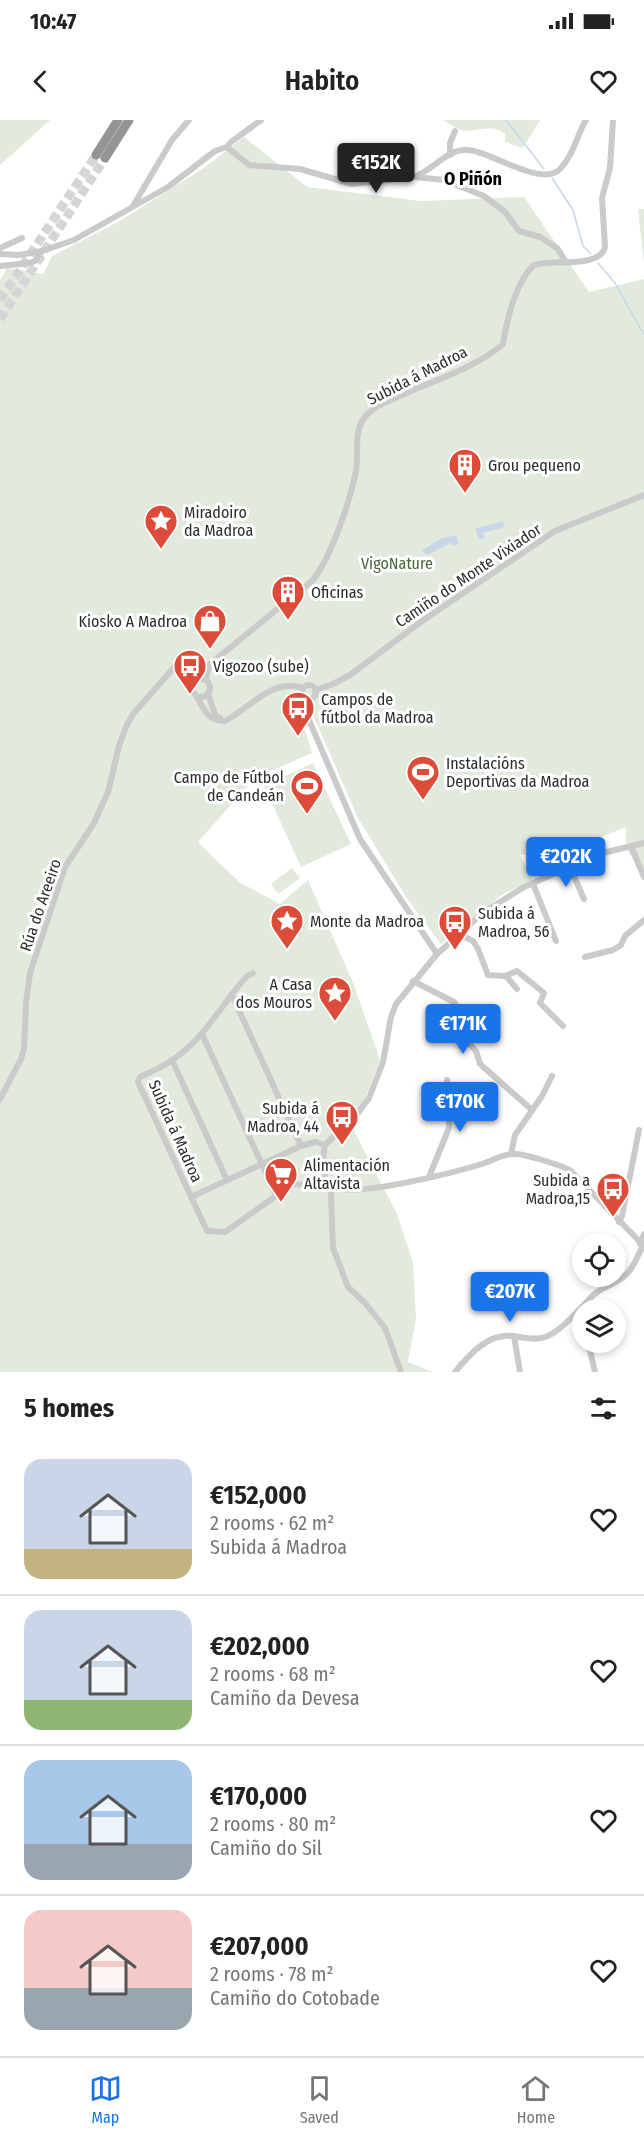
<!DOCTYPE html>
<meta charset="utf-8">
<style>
body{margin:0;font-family:"Fira Sans Condensed",sans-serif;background:#f2f2f2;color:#222;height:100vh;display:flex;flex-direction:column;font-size:22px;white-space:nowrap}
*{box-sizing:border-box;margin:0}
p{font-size:20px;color:#767676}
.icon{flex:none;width:33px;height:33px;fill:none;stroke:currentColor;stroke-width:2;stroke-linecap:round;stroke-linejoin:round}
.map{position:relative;height:1252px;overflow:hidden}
.sheet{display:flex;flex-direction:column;background:#fff;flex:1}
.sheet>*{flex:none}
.controls{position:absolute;left:572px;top:1113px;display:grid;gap:12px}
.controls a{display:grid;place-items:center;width:54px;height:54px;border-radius:50%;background:#fff;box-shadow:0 3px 9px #0003;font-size:30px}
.price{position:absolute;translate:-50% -51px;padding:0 14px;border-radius:6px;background:#1a73e8;color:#fff;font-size:20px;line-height:39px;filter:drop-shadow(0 2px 3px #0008)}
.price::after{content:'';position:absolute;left:50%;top:36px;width:18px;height:14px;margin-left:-9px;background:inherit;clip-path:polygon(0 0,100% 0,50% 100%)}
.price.selected{background:#222;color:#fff}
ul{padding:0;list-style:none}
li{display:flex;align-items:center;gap:18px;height:150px;padding:0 24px}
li+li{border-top:2px solid #e0e0e0}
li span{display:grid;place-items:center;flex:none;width:168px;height:120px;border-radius:18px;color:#555}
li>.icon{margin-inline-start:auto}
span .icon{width:72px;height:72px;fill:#fffc;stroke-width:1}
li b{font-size:26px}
h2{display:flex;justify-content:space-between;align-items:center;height:72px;padding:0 24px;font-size:26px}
.status{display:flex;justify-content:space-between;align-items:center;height:42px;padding:0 30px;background:#fff;direction:ltr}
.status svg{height:16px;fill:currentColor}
header{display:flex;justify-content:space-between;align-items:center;height:78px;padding:0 24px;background:#fff;font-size:27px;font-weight:600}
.menu{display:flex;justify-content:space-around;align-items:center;height:84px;border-top:2px solid #e0e0e0;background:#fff;font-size:16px;color:#767676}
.menu a{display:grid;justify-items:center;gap:3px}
.menu .selected{color:#1a73e8}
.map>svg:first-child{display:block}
.green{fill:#e1eadc}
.water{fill:#c9d6e9}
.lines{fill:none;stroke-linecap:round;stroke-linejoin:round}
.stream{stroke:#c9d6e9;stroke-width:1.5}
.highway-tunnel{stroke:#d5d5d5;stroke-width:9;stroke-dasharray:9 4.5;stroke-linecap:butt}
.minor{stroke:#cacaca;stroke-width:6}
.highway{stroke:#949494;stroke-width:9}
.labels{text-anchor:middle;stroke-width:6;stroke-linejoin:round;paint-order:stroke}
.street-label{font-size:16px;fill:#2d2d2d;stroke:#fff}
.poi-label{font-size:16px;fill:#2d2d2d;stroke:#fff;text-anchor:start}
.park-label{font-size:16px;fill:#48673d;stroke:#fff}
.neighbourhood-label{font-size:18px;font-weight:bold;fill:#000;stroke:#fff}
</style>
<div class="status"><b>10:47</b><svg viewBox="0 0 49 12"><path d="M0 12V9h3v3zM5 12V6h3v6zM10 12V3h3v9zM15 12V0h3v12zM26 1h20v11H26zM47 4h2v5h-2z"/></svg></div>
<header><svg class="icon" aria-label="back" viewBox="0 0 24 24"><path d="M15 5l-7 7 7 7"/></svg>Habito<svg class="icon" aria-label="heart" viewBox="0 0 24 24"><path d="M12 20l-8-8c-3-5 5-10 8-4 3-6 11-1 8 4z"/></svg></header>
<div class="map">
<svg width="644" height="1252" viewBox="0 0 644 1252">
<rect width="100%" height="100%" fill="#fff"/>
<g class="green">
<path d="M0,0H50L0,45Z"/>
<path d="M443,0H540L523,28L505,22V14C492,4 480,11 466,11C459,11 449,3 443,0Z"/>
<path d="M244,17L307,67L421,81L524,77L589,172L644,159V757L626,728V707L567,731L520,735L532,760L502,775L441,824L406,777L358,698L313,595L302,600L312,633L255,658L198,722L239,762L280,784L308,760L354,865L380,940L353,1009L397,1094L413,1142L416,1199L408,1242L433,1252H0V160L7,148L43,154L52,136L118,102L204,48Z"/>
<path d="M638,89H644V143Z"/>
<path d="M313,643L351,724L301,747L264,666Z"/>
<path d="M292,748L300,758L278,774L271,764Z"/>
</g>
<g class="water">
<path d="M503,401L505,407L483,413L484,418L479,419L475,409Z"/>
<path d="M456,415L459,424L453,426L451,423L427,435L422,431L440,419Z"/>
</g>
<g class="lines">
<g class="stream">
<path d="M506,0L544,49"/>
<path d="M552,58L573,90L583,126L591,134"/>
<path d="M598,143L615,163L644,215"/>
</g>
<g class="highway-tunnel">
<path d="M0,180L96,35"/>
<path d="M0,199L105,38"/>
</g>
<g class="minor">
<path d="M227,27L231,22L261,0"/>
<path d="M450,35V23L455,11"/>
<path d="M415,57L444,60L484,76L505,92L519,111L540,117L557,128L566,142"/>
<path d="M133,86L172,20L189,0"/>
<path d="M0,128L22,118"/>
<path d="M0,134L19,135L42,131L74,120L168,67L215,31L227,27L249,45L300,49L352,64L414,57C431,51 445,32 463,30C485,27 541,69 560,49C573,36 577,15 586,0"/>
<path d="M0,146L30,143L35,141L42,131"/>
<path d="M175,548L180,547L185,552L192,567"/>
<circle cx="201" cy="568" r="9"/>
<path d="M205,560L210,544L312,461C331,439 350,380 356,351C359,334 353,311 365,297C374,286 388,281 400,276C434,260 474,249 503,224C507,199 515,163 534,145C552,139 600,149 605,127L602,78L610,48L613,0"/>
<circle cx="309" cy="572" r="7"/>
<path d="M315,570L331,565L350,555L422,501L555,411L644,375"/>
<path d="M208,573L215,595L220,598"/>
<path d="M196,575C203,588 208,602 225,601C249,589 273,557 303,568"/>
<path d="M307,578L306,588L309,600L360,719L437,834"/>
<path d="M644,723L599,734L524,767L484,792L437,834L396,884L391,897L383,942L369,978L358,993L325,1025C323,1034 322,1058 329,1065C346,1081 459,1051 482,1044C492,1041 502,1034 513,1034C524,1033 559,1045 570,1050L644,1126"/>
<path d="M631,726L644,757"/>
<path d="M570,747L584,779"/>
<path d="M533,764L556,821"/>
<path d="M459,814L473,821L478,829L488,855L505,856L517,851L544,873L540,883L563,906"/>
<path d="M585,837L613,830L621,825L625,816L644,800"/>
<path d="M253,853L246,857C223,883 206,915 178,936C167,945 153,951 140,957L138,962L207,1111L225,1112L293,1064L333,1067L331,1074L333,1128L348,1167L365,1183L385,1208L401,1252"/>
<path d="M506,856L517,869"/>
<path d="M413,861L454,882L462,894L468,922L476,931L480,944L532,990"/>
<path d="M232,875L301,1026"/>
<path d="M202,914L276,1075"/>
<path d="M172,940L227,1060"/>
<path d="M0,979L21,939L24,929L26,883L30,853L65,747L94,703L108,672L119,626L126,607L133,594L177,544L181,543L202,559"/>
<path d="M511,1034L515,1015L542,976L552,956"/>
<path d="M429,1057L449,1008L450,984L447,960"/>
<path d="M191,1077L301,1026L315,1022L325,1025"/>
<path d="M619,1102L622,1096L639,1010"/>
<path d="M640,1124L644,1114"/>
<path d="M588,1190L585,1184C598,1168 603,1170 619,1160C633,1152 636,1138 643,1126"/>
<path d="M514,1216L520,1252"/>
<path d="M588,1222L595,1252"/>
<path d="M455,1252C469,1235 488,1213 512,1216C523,1217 534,1221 545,1217C560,1212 573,1195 585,1184"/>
</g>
<g class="highway">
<path d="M96,35L118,0"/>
<path d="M105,38L129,0"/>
</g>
</g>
<defs>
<g id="building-pin" transform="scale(1.725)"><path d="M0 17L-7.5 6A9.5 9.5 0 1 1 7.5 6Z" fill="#dc4c38" stroke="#fff"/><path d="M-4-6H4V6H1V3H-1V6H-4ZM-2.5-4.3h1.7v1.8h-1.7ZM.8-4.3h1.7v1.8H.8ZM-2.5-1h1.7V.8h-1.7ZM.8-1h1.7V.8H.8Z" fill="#fff"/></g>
<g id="sight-pin" transform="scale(1.725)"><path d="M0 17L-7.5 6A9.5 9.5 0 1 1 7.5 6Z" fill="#dc4c38" stroke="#fff"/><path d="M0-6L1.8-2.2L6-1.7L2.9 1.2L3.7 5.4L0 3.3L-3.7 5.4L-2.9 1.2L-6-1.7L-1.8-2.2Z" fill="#fff"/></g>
<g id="shop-pin" transform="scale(1.725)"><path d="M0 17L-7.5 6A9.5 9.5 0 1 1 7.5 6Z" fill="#dc4c38" stroke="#fff"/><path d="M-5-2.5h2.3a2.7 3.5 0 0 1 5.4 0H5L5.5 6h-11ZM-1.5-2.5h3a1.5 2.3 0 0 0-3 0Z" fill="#fff"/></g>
<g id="bus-pin" transform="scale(1.725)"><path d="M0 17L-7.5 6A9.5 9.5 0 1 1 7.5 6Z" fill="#dc4c38" stroke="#fff"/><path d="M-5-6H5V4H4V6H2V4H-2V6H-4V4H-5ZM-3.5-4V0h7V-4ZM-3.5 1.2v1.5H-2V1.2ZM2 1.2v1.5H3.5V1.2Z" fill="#fff"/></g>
<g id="stadium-pin" transform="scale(1.725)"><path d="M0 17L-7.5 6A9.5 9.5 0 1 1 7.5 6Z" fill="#dc4c38" stroke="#fff"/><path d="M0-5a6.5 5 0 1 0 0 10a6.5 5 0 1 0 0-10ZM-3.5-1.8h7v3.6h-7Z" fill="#fff"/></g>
<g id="supermarket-pin" transform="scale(1.725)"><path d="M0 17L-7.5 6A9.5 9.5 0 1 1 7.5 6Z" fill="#dc4c38" stroke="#fff"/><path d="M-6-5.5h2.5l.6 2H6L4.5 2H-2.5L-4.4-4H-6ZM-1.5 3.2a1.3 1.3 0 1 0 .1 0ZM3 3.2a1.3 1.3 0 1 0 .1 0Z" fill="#fff"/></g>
</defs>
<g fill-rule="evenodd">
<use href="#building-pin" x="465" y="345"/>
<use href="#sight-pin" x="161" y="401"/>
<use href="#building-pin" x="288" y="472"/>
<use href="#shop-pin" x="210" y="501"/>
<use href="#bus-pin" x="190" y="546"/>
<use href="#bus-pin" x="298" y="588"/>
<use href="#stadium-pin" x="423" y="652"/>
<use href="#stadium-pin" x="307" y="666"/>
<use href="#sight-pin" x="287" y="801"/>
<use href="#bus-pin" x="455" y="802"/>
<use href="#sight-pin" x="335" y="873"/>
<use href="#bus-pin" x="342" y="997"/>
<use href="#supermarket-pin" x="281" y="1054"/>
<use href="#bus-pin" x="613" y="1069"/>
</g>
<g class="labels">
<g class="street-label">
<text transform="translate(417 255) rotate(-27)" y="6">Subida á Madroa</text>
<text transform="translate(468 455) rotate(-34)" y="6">Camiño do Monte Vixiador</text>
<text transform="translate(40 785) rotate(-71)" y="6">Rúa do Areeiro</text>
<text transform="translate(176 1011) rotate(66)" y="6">Subida á Madroa</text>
</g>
<g class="poi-label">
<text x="488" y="351">Grou pequeno</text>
<text x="184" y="398">Miradoiro<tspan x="184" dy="18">da Madroa</tspan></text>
<text x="311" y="478">Oficinas</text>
<text x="187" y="507" text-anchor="end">Kiosko A Madroa</text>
<text x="213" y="552">Vigozoo (sube)</text>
<text x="321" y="585">Campos de<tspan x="321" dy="18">fútbol da Madroa</tspan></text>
<text x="446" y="649">Instalacións<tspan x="446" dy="18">Deportivas da Madroa</tspan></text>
<text x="284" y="663" text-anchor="end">Campo de Fútbol<tspan x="284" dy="18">de Candeán</tspan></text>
<text x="478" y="799">Subida á<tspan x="478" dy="18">Madroa, 56</tspan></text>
<text x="310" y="807">Monte da Madroa</text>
<text x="312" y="870" text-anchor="end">A Casa<tspan x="312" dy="18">dos Mouros</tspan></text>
<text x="319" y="994" text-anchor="end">Subida á<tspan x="319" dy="18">Madroa, 44</tspan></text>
<text x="304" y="1051">Alimentación<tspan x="304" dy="18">Altavista</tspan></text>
<text x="590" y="1066" text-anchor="end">Subida a<tspan x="590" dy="18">Madroa,15</tspan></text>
</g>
<g class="park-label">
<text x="397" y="449">VigoNature</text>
</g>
<g class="neighbourhood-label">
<text x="473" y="65">O Piñón</text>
</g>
</g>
</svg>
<div class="controls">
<a><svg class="icon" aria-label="locate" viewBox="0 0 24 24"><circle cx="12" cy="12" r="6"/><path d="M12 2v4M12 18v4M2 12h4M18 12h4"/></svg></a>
<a><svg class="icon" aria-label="layers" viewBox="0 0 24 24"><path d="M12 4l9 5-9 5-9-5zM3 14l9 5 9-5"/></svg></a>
</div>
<b class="price selected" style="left:376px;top:74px">€152K</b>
<b class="price" style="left:566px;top:768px">€202K</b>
<b class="price" style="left:463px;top:935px">€171K</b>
<b class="price" style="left:460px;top:1013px">€170K</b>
<b class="price" style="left:510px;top:1203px">€207K</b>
</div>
<section class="sheet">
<h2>5 homes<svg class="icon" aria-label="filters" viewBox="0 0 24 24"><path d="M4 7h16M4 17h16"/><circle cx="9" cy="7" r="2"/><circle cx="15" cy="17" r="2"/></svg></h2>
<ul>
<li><span style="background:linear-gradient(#c9d6e8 75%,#c2b280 0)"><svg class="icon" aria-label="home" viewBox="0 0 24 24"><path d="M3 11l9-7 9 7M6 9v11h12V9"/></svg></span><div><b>€152,000</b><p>2 rooms · 62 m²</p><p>Subida á Madroa</p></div><svg class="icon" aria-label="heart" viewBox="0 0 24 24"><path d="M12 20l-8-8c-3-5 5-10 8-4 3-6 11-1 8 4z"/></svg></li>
<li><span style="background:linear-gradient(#c9d6e8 75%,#8fb573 0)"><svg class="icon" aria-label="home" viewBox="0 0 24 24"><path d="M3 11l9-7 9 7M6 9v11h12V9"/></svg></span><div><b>€202,000</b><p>2 rooms · 68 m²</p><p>Camiño da Devesa</p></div><svg class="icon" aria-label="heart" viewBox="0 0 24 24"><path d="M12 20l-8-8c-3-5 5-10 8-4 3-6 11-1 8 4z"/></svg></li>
<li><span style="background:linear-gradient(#a9c7e8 70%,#9aa5b1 0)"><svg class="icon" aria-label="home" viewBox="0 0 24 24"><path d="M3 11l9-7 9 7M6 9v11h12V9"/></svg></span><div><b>€170,000</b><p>2 rooms · 80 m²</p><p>Camiño do Sil</p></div><svg class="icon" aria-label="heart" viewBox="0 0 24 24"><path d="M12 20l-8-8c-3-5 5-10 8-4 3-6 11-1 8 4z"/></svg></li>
<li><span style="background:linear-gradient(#f6c9c9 65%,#9aa5b1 0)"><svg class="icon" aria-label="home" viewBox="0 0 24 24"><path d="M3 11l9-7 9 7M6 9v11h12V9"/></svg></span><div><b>€207,000</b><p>2 rooms · 78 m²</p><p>Camiño do Cotobade</p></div><svg class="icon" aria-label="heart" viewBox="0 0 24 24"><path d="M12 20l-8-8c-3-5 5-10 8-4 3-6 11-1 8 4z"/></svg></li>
</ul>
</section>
<nav class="menu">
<a class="selected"><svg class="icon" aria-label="map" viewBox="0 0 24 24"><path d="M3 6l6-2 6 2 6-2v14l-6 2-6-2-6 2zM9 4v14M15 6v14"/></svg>Map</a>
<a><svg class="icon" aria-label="saved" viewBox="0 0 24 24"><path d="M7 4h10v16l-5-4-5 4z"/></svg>Saved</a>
<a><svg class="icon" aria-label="home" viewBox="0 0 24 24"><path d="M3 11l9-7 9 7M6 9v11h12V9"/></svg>Home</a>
</nav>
